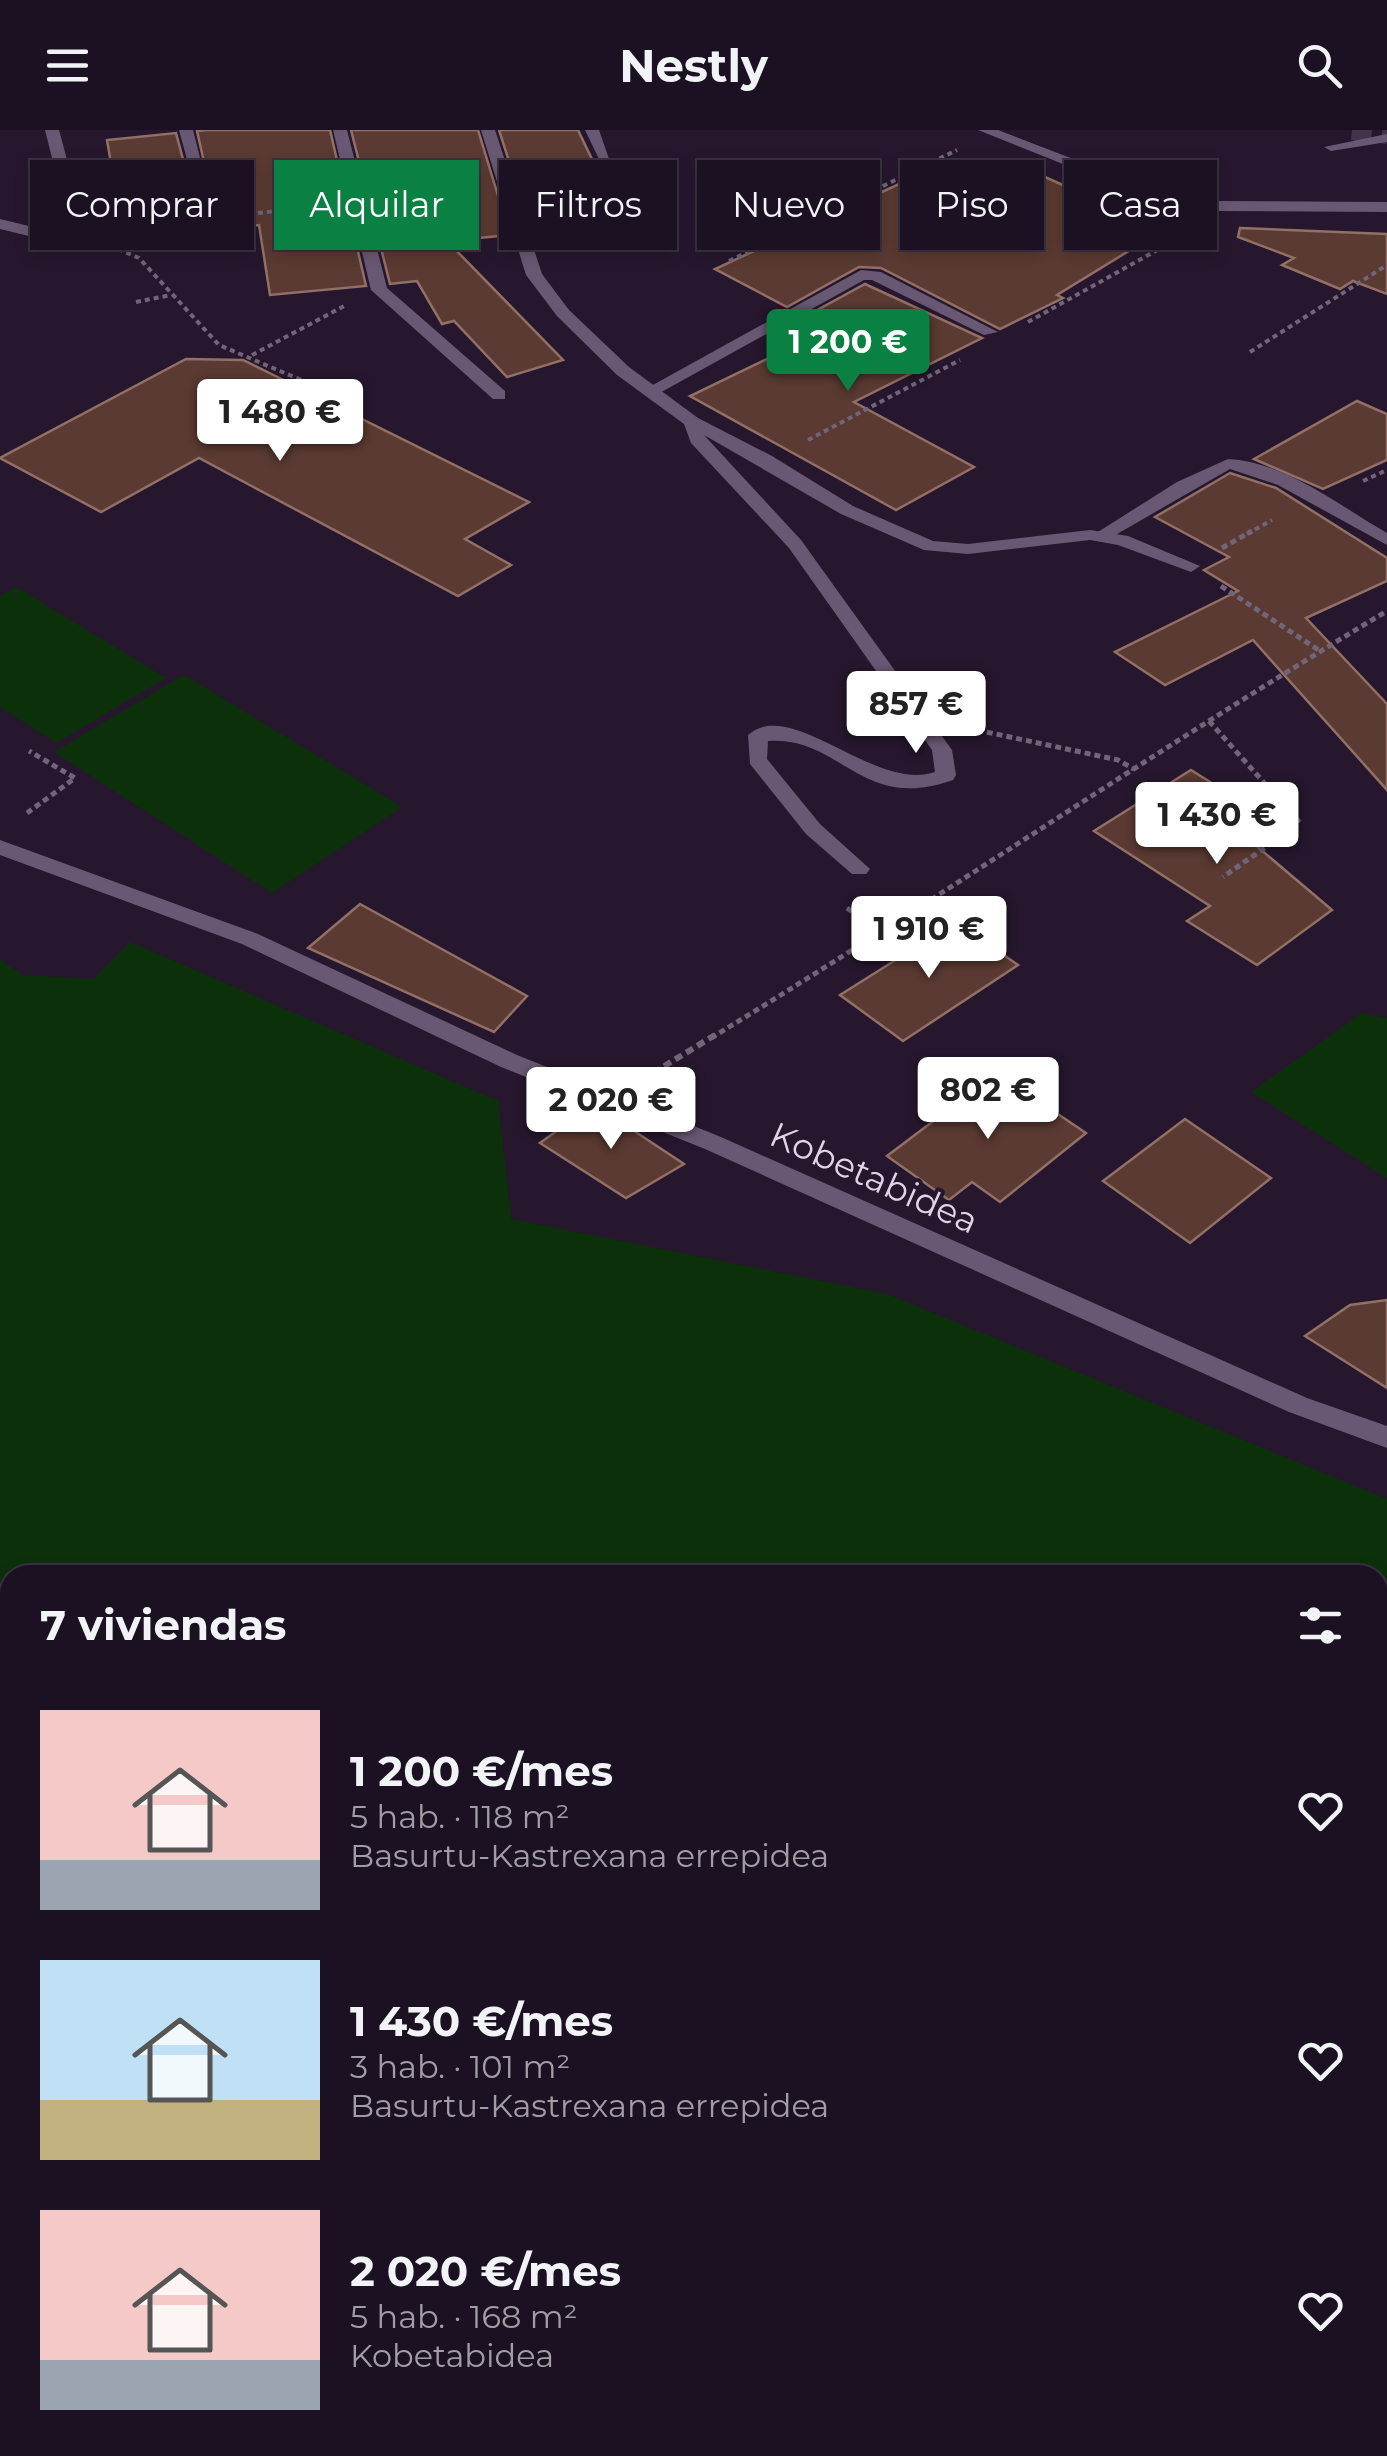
<!DOCTYPE html>
<html lang="es">
<meta charset="utf-8">
<style>
body{margin:0;font-family:Montserrat,sans-serif;background:#291f2f;color:#f1f3f6;height:100vh;display:flex;flex-direction:column;font-size:38px;white-space:nowrap}
*{box-sizing:border-box;margin:0}
p{font-size:32px;color:#a09da5}
.icon{flex:none;width:55px;height:55px;fill:none;stroke:currentColor;stroke-width:2;stroke-linecap:round;stroke-linejoin:round}
.map{position:relative;flex:1;overflow:hidden}
.panel{position:absolute;left:0px;top:1435px;width:1388px;height:892px;display:flex;flex-direction:column;background:#1c1122;border-radius:30px 30px 0 0;box-shadow:0 5px 15px #0003,0 0 0 2px #3a3140}
.panel>*{flex:none}
.hud{position:absolute;left:30px;top:30px;width:1328px;height:90px;display:flex;gap:20px}
.price{position:absolute;translate:-50% -85px;padding:0 22px;border-radius:10px;background:#fff;color:#222;font-size:32px;line-height:65px;filter:drop-shadow(0 2px 5px #0008)}
.price::after{content:'';position:absolute;left:50%;top:60px;width:30px;height:22px;margin-left:-15px;background:inherit;clip-path:polygon(0 0,100% 0,50% 100%)}
.price.on{background:#0b8043;color:#fff}
ul{padding:0;list-style:none}
li{display:flex;align-items:center;gap:30px;height:250px;padding:0 40px}
li span{display:grid;place-items:center;flex:none;width:280px;height:200px;border-radius:0px;color:#555}
li>.icon{margin-inline-start:auto}
span .icon{width:120px;height:120px;fill:#fffc;stroke-width:1}
li b{font-size:42px}
h2{display:flex;justify-content:space-between;align-items:center;height:120px;padding:0 40px;font-size:42px}
.pill{padding:0 35px;border-radius:0px;background:#1c1122;box-shadow:0 5px 15px #0003,0 0 0 2px #3a3140;font-size:35px;line-height:90px}
.pill.on{background:#0b8043;color:#fff}
header{display:flex;justify-content:space-between;align-items:center;height:130px;padding:0 40px;background:#1c1122;font-size:45px;font-weight:700}
.map>svg:first-child{display:block}
.green{fill:#0c310a}
.building{fill:#5a3a32;stroke:#937066;stroke-width:2.5}
.lines{fill:none;stroke-linecap:round;stroke-linejoin:round}
.motorway-tunnel{stroke:#423449;stroke-width:20;stroke-dasharray:20 10;stroke-linecap:butt}
.path-far2{stroke:#726579;stroke-width:4;stroke-dasharray:5 4;stroke-linecap:butt}
.path-far1{stroke:#726579;stroke-width:5;stroke-dasharray:6 4;stroke-linecap:butt}
.path{stroke:#726579;stroke-width:6;stroke-dasharray:8 5;stroke-linecap:butt}
.service{fill:#695873;fill-rule:evenodd}
.minor{fill:#695873;fill-rule:evenodd}
.tertiary{fill:#695873;fill-rule:evenodd}
.labels{text-anchor:middle;stroke-width:8;stroke-linejoin:round;paint-order:stroke}
.street-label{font-size:35px;fill:#dfd5e5;stroke:#26172e}
</style>
<header><svg class="icon" aria-label="menu" viewBox="0 0 24 24"><path d="M4 6h16M4 12h16M4 18h16"/></svg>Nestly<svg class="icon" aria-label="search" viewBox="0 0 24 24"><circle cx="10" cy="10" r="6"/><path d="M15 15l6 6"/></svg></header>
<div class="map">
<svg width="1387" height="2326" viewBox="0 0 1387 2326">
<rect width="100%" height="100%" fill="#26172e"/>
<g class="green">
<path d="M16,457L166,548L56,613L0,577V466Z"/>
<path d="M184,545L402,677L272,763L54,622Z"/>
<path d="M130,812L498,971L511,1089L887,1164L1387,1369V2326H457L454,2318H1378V1445H10V1699L0,1697V830L23,845L93,849Z"/>
<path d="M1362,883L1387,888V1048L1251,962Z"/>
</g>
<g class="building">
<path d="M206,0H330L366,156L270,165L259,95L124,110L107,10L176,3L199,89L218,94L197,1Z"/>
<path d="M351,0H478L510,105L447,111L563,230L507,247L454,191L442,194L417,151L390,154Z"/>
<path d="M499,0H578L623,94L532,103Z"/>
<path d="M923,43L989,74L1045,47L1107,75L1082,87L1145,111L1057,165L1063,168L1000,199L881,138L859,137L787,177L715,139Z"/>
<path d="M1240,98L1387,104V164L1353,151L1340,159L1282,135L1294,128L1238,107Z"/>
<path d="M865,154L982,208L854,272L974,337L896,380L690,266L800,213L779,201Z"/>
<path d="M186,229L243,230L529,372L465,409L511,435L458,466L199,328L101,382L0,328Z"/>
<path d="M1357,271L1387,284V330L1323,359L1254,329Z"/>
<path d="M1230,343L1276,358L1387,428V451L1306,488L1387,574V660L1253,510L1165,555L1115,522L1238,461L1204,440L1229,427L1155,387Z"/>
<path d="M1191,640L1242,672L1221,686L1332,780L1257,835L1187,791L1210,776L1094,701Z"/>
<path d="M360,774L527,866L494,902L308,818Z"/>
<path d="M956,792L1018,835L903,911L840,865Z"/>
<path d="M997,943L1086,1003L1000,1072L972,1052L949,1070L887,1026Z"/>
<path d="M590,977L610,985L684,1034L626,1068L540,1013Z"/>
<path d="M1185,989L1271,1048L1190,1113L1103,1051Z"/>
<path d="M1387,1170V1258L1305,1206L1350,1175Z"/>
</g>
<g class="lines">
<path class="motorway-tunnel" d="M1352,0L1387,4"/>
<g class="path-far2">
<path d="M398,69L465,62"/>
<path d="M249,84L316,77"/>
<path d="M117,118L185,109"/>
<path d="M118,119L139,128L219,215L301,250"/>
<path d="M729,131L957,20"/>
<path d="M136,172L171,165"/>
<path d="M1028,192L1179,108"/>
<path d="M1250,222L1387,135"/>
<path d="M252,225L346,175"/>
<path d="M808,310L960,230"/>
<path d="M1363,351L1387,340"/>
<path d="M1247,404L1272,390"/>
</g>
<g class="path-far1">
<path d="M1222,418L1252,401"/>
<path d="M1221,456L1320,521"/>
<path d="M1209,591L1300,693L1223,747"/>
<path d="M977,600L1118,630L1134,639"/>
<path d="M27,683L75,648L29,621"/>
<path d="M847,778L882,804"/>
<path d="M711,908C939,769 1158,618 1387,481"/>
</g>
<path class="path" d="M653,943L715,905"/>
<g class="service">
<path d="M1387,4V12L1331,21L1324,17Z"/>
<path d="M861,140L881,142L998,202L984,205L872,150H864L656,265L642,261Z"/>
<path d="M1228,329C1286,332 1338,375 1387,403V415L1278,355L1230,339L1105,411L1090,407L1177,352Z"/>
</g>
<g class="minor">
<path d="M45,0H59L84,92L76,102L41,109L0,99V89L41,99L68,92Z"/>
<path d="M179,0H193L216,91L203,88Z"/>
<path d="M333,0H347L387,158L505,261V269H493L371,160Z"/>
<path d="M481,0H495L542,144L569,180L629,237L698,288L772,326L853,376L933,411L968,414L1090,400L1128,406L1200,436L1191,442L1118,415L1090,410L968,424L924,420L841,384L704,305L801,410L952,620L956,645L953,650C860,683 842,606 768,611L767,629L820,694L870,739L866,744H852L806,704L750,634L748,605C791,566 876,663 935,642L932,620L789,418L691,313L684,294L617,245L557,186L526,145Z"/>
<path d="M585,0H599L609,29H599Z"/>
<path d="M0,710L258,804L517,925L721,1007L1307,1268L1387,1296V1318L1289,1282L705,1019L501,937L242,814L0,725Z"/>
</g>
<path class="tertiary" d="M978,0H998L1138,54L1217,71L1387,72V82L1217,81L1128,60Z"/>
</g>
<g class="labels">
<g class="street-label">
<text transform="translate(874 1048) rotate(24)" y="12">Kobetabidea</text>
</g>
</g>
</svg>
<b class="price on" style="left:848px;top:264px">1 200 €</b>
<b class="price" style="left:280px;top:334px">1 480 €</b>
<b class="price" style="left:916px;top:626px">857 €</b>
<b class="price" style="left:1217px;top:737px">1 430 €</b>
<b class="price" style="left:929px;top:851px">1 910 €</b>
<b class="price" style="left:988px;top:1012px">802 €</b>
<b class="price" style="left:611px;top:1022px">2 020 €</b>
<div class="hud">
<a class="pill">Comprar</a>
<a class="pill on">Alquilar</a>
<a class="pill">Filtros</a>
<a class="pill">Nuevo</a>
<a class="pill">Piso</a>
<a class="pill">Casa</a>
</div>
<section class="panel">
<h2>7 viviendas<svg class="icon" aria-label="filters" viewBox="0 0 24 24"><path d="M4 7h16M4 17h16"/><circle cx="9" cy="7" r="2"/><circle cx="15" cy="17" r="2"/></svg></h2>
<ul>
<li><span style="background:linear-gradient(#f6c9c9 75%,#9aa5b1 0)"><svg class="icon" aria-label="home" viewBox="0 0 24 24"><path d="M3 11l9-7 9 7M6 9v11h12V9"/></svg></span><div><b>1 200 €/mes</b><p>5 hab. · 118 m²</p><p>Basurtu-Kastrexana errepidea</p></div><svg class="icon" aria-label="heart" viewBox="0 0 24 24"><path d="M12 20l-8-8c-3-5 5-10 8-4 3-6 11-1 8 4z"/></svg></li>
<li><span style="background:linear-gradient(#bfe0f5 70%,#c2b280 0)"><svg class="icon" aria-label="home" viewBox="0 0 24 24"><path d="M3 11l9-7 9 7M6 9v11h12V9"/></svg></span><div><b>1 430 €/mes</b><p>3 hab. · 101 m²</p><p>Basurtu-Kastrexana errepidea</p></div><svg class="icon" aria-label="heart" viewBox="0 0 24 24"><path d="M12 20l-8-8c-3-5 5-10 8-4 3-6 11-1 8 4z"/></svg></li>
<li><span style="background:linear-gradient(#f6c9c9 75%,#9aa5b1 0)"><svg class="icon" aria-label="home" viewBox="0 0 24 24"><path d="M3 11l9-7 9 7M6 9v11h12V9"/></svg></span><div><b>2 020 €/mes</b><p>5 hab. · 168 m²</p><p>Kobetabidea</p></div><svg class="icon" aria-label="heart" viewBox="0 0 24 24"><path d="M12 20l-8-8c-3-5 5-10 8-4 3-6 11-1 8 4z"/></svg></li>
</ul>
</section>
</div>
